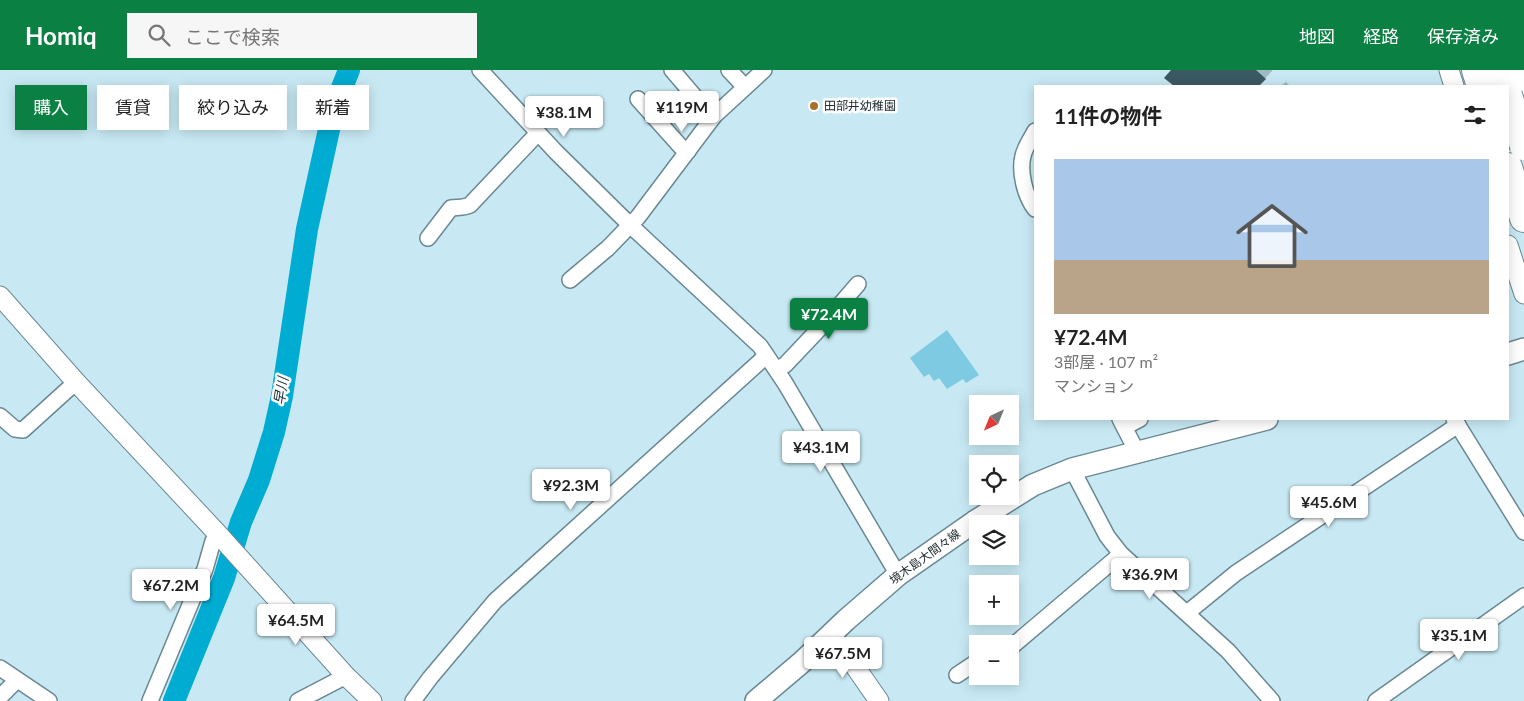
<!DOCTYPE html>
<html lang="ja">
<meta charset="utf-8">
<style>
body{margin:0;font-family:Lato,"Noto Sans JP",sans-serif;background:#f6f6f6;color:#222;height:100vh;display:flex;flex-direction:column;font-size:19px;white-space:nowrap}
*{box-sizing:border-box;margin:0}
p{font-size:16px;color:#767676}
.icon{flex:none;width:28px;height:28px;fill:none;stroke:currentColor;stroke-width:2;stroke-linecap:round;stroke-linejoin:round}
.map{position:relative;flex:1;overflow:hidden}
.sheet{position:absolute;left:1034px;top:15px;width:475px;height:335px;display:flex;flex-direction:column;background:#fff;border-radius:0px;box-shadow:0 2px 12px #0003}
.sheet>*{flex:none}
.guide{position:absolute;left:15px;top:15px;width:475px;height:45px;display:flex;gap:10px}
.needle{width:32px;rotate:223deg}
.controls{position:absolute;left:969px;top:325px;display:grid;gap:10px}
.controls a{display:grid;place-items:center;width:50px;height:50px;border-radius:0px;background:#fff;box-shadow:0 2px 12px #0003;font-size:25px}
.price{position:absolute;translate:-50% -42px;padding:0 11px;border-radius:5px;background:#fff;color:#222;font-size:16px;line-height:32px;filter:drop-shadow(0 1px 2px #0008)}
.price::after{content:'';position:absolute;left:50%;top:30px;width:15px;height:11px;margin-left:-8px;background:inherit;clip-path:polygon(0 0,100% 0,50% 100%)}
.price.on{background:#0b8043;color:#fff}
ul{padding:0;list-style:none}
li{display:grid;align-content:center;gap:10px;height:265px;padding:0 20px}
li+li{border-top:1px solid #e0e0e0}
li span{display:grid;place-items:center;height:155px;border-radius:0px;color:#555}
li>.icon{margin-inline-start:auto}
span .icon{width:90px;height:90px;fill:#fffc;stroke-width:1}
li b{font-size:21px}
h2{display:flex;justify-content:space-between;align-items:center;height:60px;padding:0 20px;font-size:21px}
.tag{padding:0 18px;border-radius:0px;background:#fff;box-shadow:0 2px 12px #0003;font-size:18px;line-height:45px}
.tag.on{background:#0b8043;color:#fff}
header{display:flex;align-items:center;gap:30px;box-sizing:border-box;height:70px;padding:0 25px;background:#0b8043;color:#fff}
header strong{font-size:24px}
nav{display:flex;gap:28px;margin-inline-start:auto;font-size:18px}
.search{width:350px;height:45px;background:#f6f6f6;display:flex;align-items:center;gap:12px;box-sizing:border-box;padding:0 18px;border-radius:0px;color:#767676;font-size:19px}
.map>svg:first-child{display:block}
.green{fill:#7dcae2}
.shadow{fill:#0003}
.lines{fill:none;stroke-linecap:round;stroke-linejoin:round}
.river{stroke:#00acd1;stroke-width:22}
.building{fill:#3b5962}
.minor-casing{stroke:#698892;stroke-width:18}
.tertiary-casing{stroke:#698892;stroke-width:21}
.secondary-casing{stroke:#698892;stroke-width:24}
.motorway-casing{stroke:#698892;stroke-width:30}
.minor{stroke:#fff;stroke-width:15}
.tertiary{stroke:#fff;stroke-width:19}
.secondary{stroke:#fff;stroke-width:21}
.motorway{stroke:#fff;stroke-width:28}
.motorway-bridge-casing{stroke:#698892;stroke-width:30;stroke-linecap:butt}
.motorway-bridge{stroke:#fff;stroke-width:28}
.poi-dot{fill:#a6712a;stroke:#fff;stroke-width:2}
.labels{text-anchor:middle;stroke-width:5;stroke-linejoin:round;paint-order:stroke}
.poi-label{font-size:12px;fill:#212e32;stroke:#fff;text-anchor:start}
.street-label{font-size:12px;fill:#212e32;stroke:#fff}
.water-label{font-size:14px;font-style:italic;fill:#182e35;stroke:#fff}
</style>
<header>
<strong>Homiq</strong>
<div class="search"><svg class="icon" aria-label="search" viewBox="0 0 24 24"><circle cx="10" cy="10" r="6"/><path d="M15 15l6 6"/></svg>ここで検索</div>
<nav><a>地図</a><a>経路</a><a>保存済み</a></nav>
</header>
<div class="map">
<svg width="1524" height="631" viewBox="0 0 1524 631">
<rect width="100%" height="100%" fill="#c8e9f4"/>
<path class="green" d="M947,260L979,305L966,313L963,309L947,319L939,308L934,311L929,304L924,307L910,288Z"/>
<g class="shadow">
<path d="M1173,0H1272V1L1258,16H1175L1166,7Z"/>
<path d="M1286,12L1290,16H1281Z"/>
</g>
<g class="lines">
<path class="river" d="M174,631L224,508L241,452L259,410L274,362L282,326L307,159L330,55L336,33L349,0"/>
</g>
<path class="building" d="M1171,0H1256L1266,9L1259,16H1174L1164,8Z"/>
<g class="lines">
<g class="minor-casing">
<g id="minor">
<path d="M480,0L556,82L630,155L760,276L785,313L898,505"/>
<path d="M672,0L707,41L714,46"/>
<path d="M729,0L745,17"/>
<path d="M1516,0L1524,26"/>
<path d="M638,29L681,77L688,81"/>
<path d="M1035,61C1031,69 1025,77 1023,86C1019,102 1025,126 1035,139"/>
<path d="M428,168L451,138C458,137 464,138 470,135L538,63"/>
<path d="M570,210L608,178L638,147L714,46L764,0"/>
<path d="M777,299L785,295L820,258L858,214"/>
<path d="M0,346L15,359L23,360L76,312"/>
<path d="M1120,349L1137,382"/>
<path d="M1454,349L1524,462"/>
<path d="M1125,357L1140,349"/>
<path d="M1072,399L1107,466L1121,484L1228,581L1272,631"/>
<path d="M1187,543L1236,503L1458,355"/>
<path d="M1010,578L1121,484"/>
<path d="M0,598L49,631"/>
<path d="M957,605L978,591"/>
<path d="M0,627L17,610"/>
<path d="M150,631L205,499L213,471L218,464"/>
<path d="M298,631L346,606"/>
<path d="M413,631L430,608L495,531L766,286"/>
<path d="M1376,631L1524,526"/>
</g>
</g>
<g class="tertiary-casing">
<g id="tertiary">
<path d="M1449,0L1454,16"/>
<path d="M1508,175L1524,224"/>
<path d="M0,226L76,312L218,464L346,606L372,631"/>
<path d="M830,566L845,582L879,631"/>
</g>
</g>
<g class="secondary-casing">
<g id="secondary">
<path d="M1508,284L1524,279"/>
<path d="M756,631L802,592L846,550L898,505L974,452L1033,415L1072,399L1267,349"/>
</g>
</g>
<g class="motorway-casing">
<g id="motorway">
<path d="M1476,0L1481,16"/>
<path d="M1499,0L1505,16"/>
<path d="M1508,97L1524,148"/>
</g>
</g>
<use href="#minor" class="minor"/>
<use href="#tertiary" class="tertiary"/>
<use href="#secondary" class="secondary"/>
<use href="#motorway" class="motorway"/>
<g class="motorway-bridge-casing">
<path id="motorway-bridge" d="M1508,25L1524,76"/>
</g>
<use href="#motorway-bridge" class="motorway-bridge"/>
</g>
<circle class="poi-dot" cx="814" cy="36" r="5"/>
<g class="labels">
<g class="poi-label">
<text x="824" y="40">田部井幼稚園</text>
</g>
<g class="street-label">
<text transform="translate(925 487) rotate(-36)" y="4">境木島大間々線</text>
</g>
<g class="water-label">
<text transform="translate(281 321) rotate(-81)" y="5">早川</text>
</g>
</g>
</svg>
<div class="controls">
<a><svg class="needle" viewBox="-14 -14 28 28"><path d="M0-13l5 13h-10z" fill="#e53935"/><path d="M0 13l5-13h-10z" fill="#767676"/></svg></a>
<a><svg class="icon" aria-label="locate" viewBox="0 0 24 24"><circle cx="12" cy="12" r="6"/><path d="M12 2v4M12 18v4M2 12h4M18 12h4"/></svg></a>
<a><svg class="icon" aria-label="layers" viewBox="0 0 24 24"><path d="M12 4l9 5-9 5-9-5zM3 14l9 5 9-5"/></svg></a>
<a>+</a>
<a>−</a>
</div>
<b class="price" style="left:682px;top:63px">¥119M</b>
<b class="price" style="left:564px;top:68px">¥38.1M</b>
<b class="price on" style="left:829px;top:270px">¥72.4M</b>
<b class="price" style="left:821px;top:403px">¥43.1M</b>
<b class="price" style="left:571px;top:441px">¥92.3M</b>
<b class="price" style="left:1329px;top:458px">¥45.6M</b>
<b class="price" style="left:1150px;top:530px">¥36.9M</b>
<b class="price" style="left:171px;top:541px">¥67.2M</b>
<b class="price" style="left:296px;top:576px">¥64.5M</b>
<b class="price" style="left:1459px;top:591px">¥35.1M</b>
<b class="price" style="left:843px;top:609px">¥67.5M</b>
<div class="guide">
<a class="tag on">購入</a>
<a class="tag">賃貸</a>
<a class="tag">絞り込み</a>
<a class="tag">新着</a>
</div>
<section class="sheet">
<h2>11件の物件<svg class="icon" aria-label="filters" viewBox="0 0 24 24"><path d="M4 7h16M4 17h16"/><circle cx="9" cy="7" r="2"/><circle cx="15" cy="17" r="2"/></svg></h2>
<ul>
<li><span style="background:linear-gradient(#a9c7e8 65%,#b9a48a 0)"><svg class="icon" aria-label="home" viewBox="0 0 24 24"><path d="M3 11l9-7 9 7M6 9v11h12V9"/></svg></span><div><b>¥72.4M</b><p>3部屋 · 107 m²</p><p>マンション</p></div></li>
</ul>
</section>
</div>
